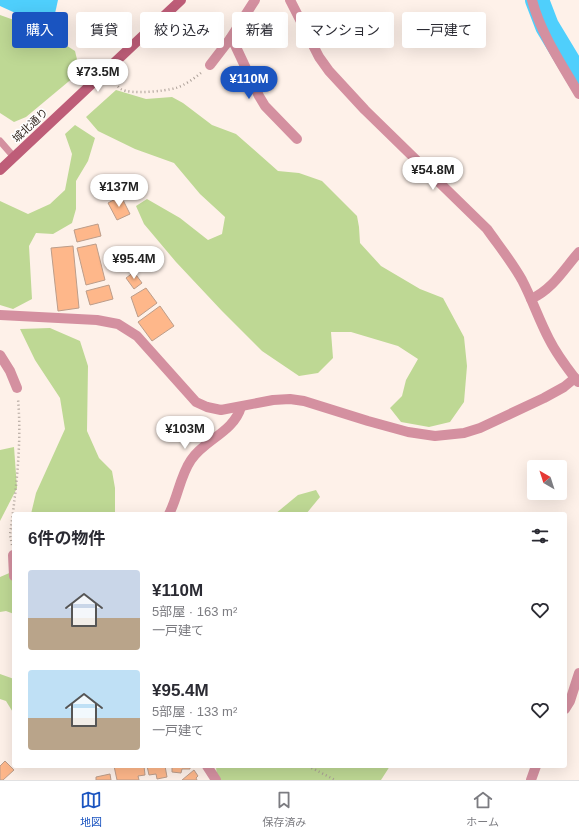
<!DOCTYPE html>
<html lang="ja">
<meta charset="utf-8">
<style>
body{margin:0;font-family:Helvetica,"Noto Sans JP",sans-serif;background:#f7f7f7;color:#2b2b33;height:100vh;display:flex;flex-direction:column;font-size:15px;white-space:nowrap}
*{box-sizing:border-box;margin:0}
p{font-size:13px;color:#7c7c81}
.icon{flex:none;width:22px;height:22px;fill:none;stroke:currentColor;stroke-width:2;stroke-linecap:round;stroke-linejoin:round}
.map{position:relative;flex:1;overflow:hidden}
.drawer{position:absolute;left:12px;top:512px;width:555px;height:256px;display:flex;flex-direction:column;background:#fff;border-radius:4px;box-shadow:0 4px 16px #0002}
.drawer>*{flex:none}
.hud{position:absolute;left:12px;top:12px;width:555px;height:36px;display:flex;gap:8px}
.needle{width:26px;rotate:321deg}
.controls{position:absolute;left:527px;top:460px;display:grid;gap:8px}
.controls a{display:grid;place-items:center;width:40px;height:40px;border-radius:4px;background:#fff;box-shadow:0 4px 16px #0002;font-size:20px}
.price{position:absolute;translate:-50% -34px;padding:0 9px;border-radius:14px;background:#fff;color:#222;font-size:13px;line-height:26px;filter:drop-shadow(0 1px 2px #0008)}
.price::after{content:'';position:absolute;left:50%;top:24px;width:12px;height:9px;margin-left:-6px;background:inherit;clip-path:polygon(0 0,100% 0,50% 100%)}
.price.on{background:#1a54c0;color:#fff}
ul{padding:0;list-style:none}
li{display:flex;align-items:center;gap:12px;height:100px;padding:0 16px}
li span{display:grid;place-items:center;flex:none;width:112px;height:80px;border-radius:4px;color:#555}
li>.icon{margin-inline-start:auto}
span .icon{width:48px;height:48px;fill:#fffc;stroke-width:1}
li b{font-size:17px}
h2{display:flex;justify-content:space-between;align-items:center;height:48px;padding:0 16px;font-size:17px}
.chip{padding:0 14px;border-radius:4px;background:#fff;box-shadow:0 4px 16px #0002;font-size:14px;line-height:36px}
.chip.on{background:#1a54c0;color:#fff}
.menu{display:flex;justify-content:space-around;align-items:center;height:56px;border-top:1px solid #e1e1e2;background:#fff;font-size:11px;color:#7c7c81}
.menu a{display:grid;justify-items:center;gap:2px}
.menu .on{color:#1a54c0}
.map>svg:first-child{display:block}
.green{fill:#bed894}
.water{fill:#4fcffc}
.lines{fill:none;stroke-linecap:round;stroke-linejoin:round}
.river{stroke:#4fcffc;stroke-width:24}
.building{fill:#feb78a;stroke:#bc9d8a}
.path{stroke:#aa9e96;stroke-width:2.5;stroke-dasharray:1 3;stroke-linecap:butt}
.lane{stroke:#d490a0;stroke-width:7}
.street{stroke:#d490a0;stroke-width:10}
.secondary{stroke:#be5d78;stroke-width:10}
.labels{text-anchor:middle;stroke-width:3;stroke-linejoin:round;paint-order:stroke}
.street-label{font-size:11px;fill:#352921;stroke:#fff}
</style>
<div class="map">
<svg width="579" height="780" viewBox="0 0 579 780">
<rect width="100%" height="100%" fill="#fef1e9"/>
<g class="green">
<path d="M0,15L42,30L75,51L80,72L26,117L14,122L0,113Z"/>
<path d="M116,90L146,99L172,97L183,103L212,125L236,134L278,171L299,173L322,181L357,216L359,227L360,243L381,266L420,289L443,298L464,337L467,366L464,402L450,422L429,427L401,422L390,408L402,396L406,380L418,359L398,346L351,332H331L333,358L318,373L299,376L262,351L222,311L176,262L144,224L136,206L147,199L180,218L208,240L222,234L225,217L200,194L174,163L135,149L98,131L86,117Z"/>
<path d="M75,125L95,138L88,161L76,181V209L72,223L53,234L36,233L29,246L32,299L13,309L0,305V201L28,214L50,204L65,190L72,154L65,134Z"/>
<path d="M50,328L80,341L88,366L87,431L99,458L112,471L115,488V514H31L36,493L65,429L60,398L35,360L20,329Z"/>
<path d="M14,447L17,488L0,521V450Z"/>
<path d="M316,490L320,497L306,514H275L298,495Z"/>
<path d="M14,571V614L6,611L0,612V577Z"/>
<path d="M0,674L14,679V714L6,701L0,699Z"/>
<path d="M216,766H390L381,780H217Z"/>
</g>
<path class="water" d="M0,0H58L52,27L33,21L0,6Z"/>
<g class="lines">
<path class="river" d="M537,0L547,26L579,79"/>
</g>
<g class="building">
<path d="M121,196L130,214L117,220L108,203Z"/>
<path d="M98,224L101,236L77,242L74,230Z"/>
<path d="M96,244L105,280L86,285L77,248Z"/>
<path d="M73,246L79,308L58,311L51,248Z"/>
<path d="M134,272L142,283L134,289L126,278Z"/>
<path d="M109,285L113,299L90,305L86,291Z"/>
<path d="M146,288L157,303L138,317L131,297Z"/>
<path d="M160,306L174,326L152,341L138,322Z"/>
<path d="M5,761L14,770L3,780H0V766Z"/>
<path d="M114,766H144L145,775L138,776L139,780H117Z"/>
<path d="M147,766H165L167,777L157,779L156,774L149,775Z"/>
<path d="M172,766H190V769H182L181,773L172,772Z"/>
<path d="M194,770L198,776L196,778L197,780H182Z"/>
<path d="M110,774L111,780H96V777Z"/>
</g>
<g class="lines">
<g class="path">
<path d="M113,80C115,83 118,87 121,89C131,95 165,91 176,88C185,85 195,78 202,72"/>
<path d="M12,545L10,535C16,490 22,444 18,399"/>
<path d="M308,766L335,780"/>
</g>
<path class="lane" d="M0,141L14,157"/>
<g class="street">
<path d="M290,0L319,57L329,71L365,110L487,229C499,246 512,262 522,280C532,299 539,320 549,339C557,355 567,368 578,382"/>
<path d="M532,0C541,34 561,63 579,94"/>
<path d="M230,39L235,45L259,96L265,106L297,139"/>
<path d="M210,65L230,39L255,0"/>
<path d="M531,299C553,289 564,269 579,252"/>
<path d="M0,315L97,320L118,324L137,336L196,402L207,407L221,410L273,400L290,399L304,401L368,421L408,432L435,436L464,433L480,428L544,398L564,387L575,378"/>
<path d="M0,355L10,371L17,388"/>
<path d="M169,514C178,497 180,476 191,460C205,439 233,433 241,407"/>
<path d="M13,555L14,576"/>
<path d="M565,709L570,701L579,673"/>
<path d="M207,766L216,780"/>
<path d="M531,780L536,766"/>
</g>
<path class="secondary" d="M0,170L181,0"/>
</g>
<g class="labels">
<g class="street-label">
<text transform="translate(30 125) rotate(-43)" y="4">城北通り</text>
</g>
</g>
</svg>
<div class="controls">
<a><svg class="needle" viewBox="-14 -14 28 28"><path d="M0-13l5 13h-10z" fill="#e53935"/><path d="M0 13l5-13h-10z" fill="#7c7c81"/></svg></a>
</div>
<b class="price" style="left:98px;top:93px">¥73.5M</b>
<b class="price on" style="left:249px;top:100px">¥110M</b>
<b class="price" style="left:433px;top:191px">¥54.8M</b>
<b class="price" style="left:119px;top:208px">¥137M</b>
<b class="price" style="left:134px;top:280px">¥95.4M</b>
<b class="price" style="left:185px;top:450px">¥103M</b>
<div class="hud">
<a class="chip on">購入</a>
<a class="chip">賃貸</a>
<a class="chip">絞り込み</a>
<a class="chip">新着</a>
<a class="chip">マンション</a>
<a class="chip">一戸建て</a>
</div>
<section class="drawer">
<h2>6件の物件<svg class="icon" aria-label="filters" viewBox="0 0 24 24"><path d="M4 7h16M4 17h16"/><circle cx="9" cy="7" r="2"/><circle cx="15" cy="17" r="2"/></svg></h2>
<ul>
<li><span style="background:linear-gradient(#c9d6e8 60%,#b9a48a 0)"><svg class="icon" aria-label="home" viewBox="0 0 24 24"><path d="M3 11l9-7 9 7M6 9v11h12V9"/></svg></span><div><b>¥110M</b><p>5部屋 · 163 m²</p><p>一戸建て</p></div><svg class="icon" aria-label="heart" viewBox="0 0 24 24"><path d="M12 20l-8-8c-3-5 5-10 8-4 3-6 11-1 8 4z"/></svg></li>
<li><span style="background:linear-gradient(#bfe0f5 60%,#b9a48a 0)"><svg class="icon" aria-label="home" viewBox="0 0 24 24"><path d="M3 11l9-7 9 7M6 9v11h12V9"/></svg></span><div><b>¥95.4M</b><p>5部屋 · 133 m²</p><p>一戸建て</p></div><svg class="icon" aria-label="heart" viewBox="0 0 24 24"><path d="M12 20l-8-8c-3-5 5-10 8-4 3-6 11-1 8 4z"/></svg></li>
</ul>
</section>
</div>
<nav class="menu">
<a class="on"><svg class="icon" aria-label="map" viewBox="0 0 24 24"><path d="M3 6l6-2 6 2 6-2v14l-6 2-6-2-6 2zM9 4v14M15 6v14"/></svg>地図</a>
<a><svg class="icon" aria-label="saved" viewBox="0 0 24 24"><path d="M7 4h10v16l-5-4-5 4z"/></svg>保存済み</a>
<a><svg class="icon" aria-label="home" viewBox="0 0 24 24"><path d="M3 11l9-7 9 7M6 9v11h12V9"/></svg>ホーム</a>
</nav>
